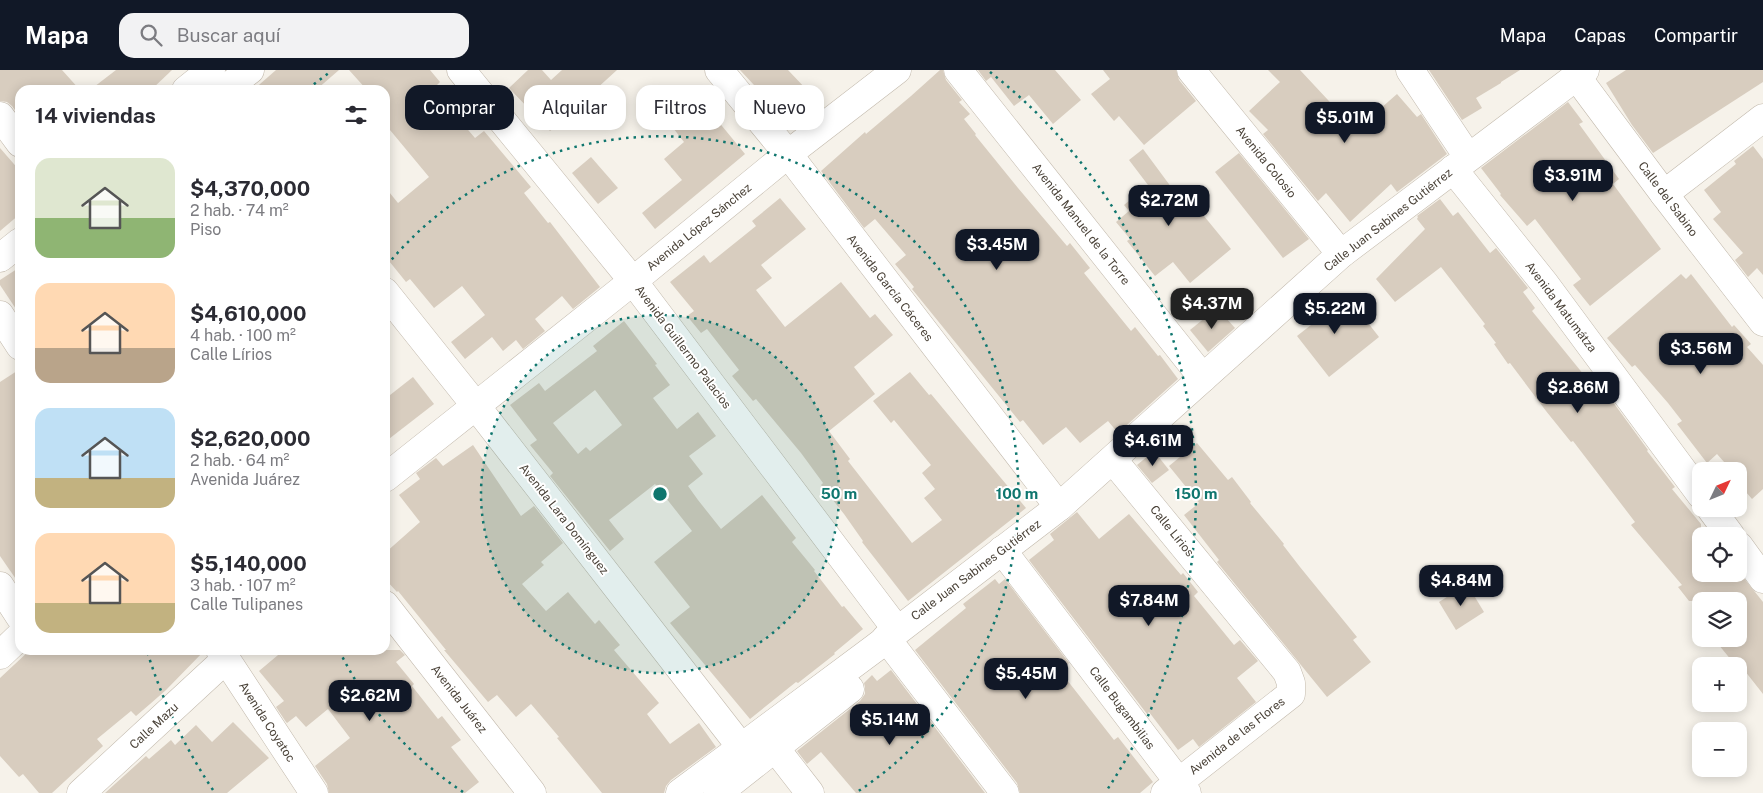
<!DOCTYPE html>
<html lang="es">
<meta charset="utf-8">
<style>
body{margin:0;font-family:"Public Sans",sans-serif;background:#f2f2f3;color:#2b2b33;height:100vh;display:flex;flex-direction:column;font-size:19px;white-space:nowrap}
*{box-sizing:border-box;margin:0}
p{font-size:16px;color:#7c7c81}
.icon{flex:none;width:28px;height:28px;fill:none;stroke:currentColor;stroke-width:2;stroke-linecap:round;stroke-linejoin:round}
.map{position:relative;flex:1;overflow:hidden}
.side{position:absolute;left:15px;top:15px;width:375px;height:570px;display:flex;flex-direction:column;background:#fff;border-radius:15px;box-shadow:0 2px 12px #0003}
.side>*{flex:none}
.hud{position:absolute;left:405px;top:15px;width:475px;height:45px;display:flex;gap:10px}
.needle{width:32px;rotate:47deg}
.buttons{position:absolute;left:1692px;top:392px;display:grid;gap:10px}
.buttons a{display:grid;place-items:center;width:55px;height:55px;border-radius:10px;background:#fff;box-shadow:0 2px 12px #0003;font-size:25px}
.price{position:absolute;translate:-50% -42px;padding:0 11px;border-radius:10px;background:#111827;color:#fff;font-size:16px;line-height:32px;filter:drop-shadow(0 1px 2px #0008)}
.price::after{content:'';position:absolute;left:50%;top:30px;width:15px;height:11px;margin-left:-8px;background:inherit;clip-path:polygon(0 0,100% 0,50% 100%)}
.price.current{background:#222;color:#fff}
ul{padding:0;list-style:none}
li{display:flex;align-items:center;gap:15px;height:125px;padding:0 20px}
li span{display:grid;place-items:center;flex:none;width:140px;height:100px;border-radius:15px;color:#555}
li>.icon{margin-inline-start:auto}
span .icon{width:60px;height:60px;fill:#fffc;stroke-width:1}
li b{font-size:21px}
h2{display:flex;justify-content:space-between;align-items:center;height:60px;padding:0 20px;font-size:21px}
.tag{padding:0 18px;border-radius:15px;background:#fff;box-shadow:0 2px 12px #0003;font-size:18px;line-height:45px}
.tag.current{background:#111827;color:#fff}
header{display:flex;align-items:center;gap:30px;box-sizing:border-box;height:70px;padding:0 25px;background:#111827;color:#fff}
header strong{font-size:24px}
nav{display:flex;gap:28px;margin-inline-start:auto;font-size:18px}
.search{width:350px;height:45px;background:#f2f2f3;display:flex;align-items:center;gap:12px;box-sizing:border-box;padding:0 18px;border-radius:15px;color:#7c7c81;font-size:19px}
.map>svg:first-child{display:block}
.building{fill:#d8cdbf;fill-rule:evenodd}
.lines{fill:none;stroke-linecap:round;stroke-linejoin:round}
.minor-casing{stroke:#c2b9ac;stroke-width:29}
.minor{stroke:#fff;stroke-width:28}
.ring{fill:none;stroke:#0f766e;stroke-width:2.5;stroke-dasharray:2.5 5}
.labels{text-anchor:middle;stroke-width:4;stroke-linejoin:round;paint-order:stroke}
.street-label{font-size:12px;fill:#4a4238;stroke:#fff}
.centre{fill:#0f766e;stroke:#fff;stroke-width:2.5}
.ring-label{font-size:15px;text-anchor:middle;font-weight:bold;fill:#0f766e;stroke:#fff;stroke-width:4;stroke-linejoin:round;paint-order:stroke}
</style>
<header>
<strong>Mapa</strong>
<div class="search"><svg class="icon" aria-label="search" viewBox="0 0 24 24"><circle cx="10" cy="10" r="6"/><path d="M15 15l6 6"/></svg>Buscar aquí</div>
<nav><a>Mapa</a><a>Capas</a><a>Compartir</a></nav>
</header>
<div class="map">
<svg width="1763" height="723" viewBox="0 0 1763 723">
<rect width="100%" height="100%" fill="#f6f2ea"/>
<g class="building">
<path d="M0,0H62L80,20H20V47L12,36L7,32L0,31Z"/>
<path d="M116,0H172L151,20H90Z"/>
<path d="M276,0H339L316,20H253Z"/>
<path d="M349,0H430L440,12L428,24L458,58L463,54L475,68L484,61L531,117L524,123L548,153L550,152L600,217L573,239L562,226L535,249L545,261L523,279L516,270L503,281L492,267L465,289L451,272L485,245L462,216L434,238L410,209L406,212L385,186V117L398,133L429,107L385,54V20H367Z"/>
<path d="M528,0H542L551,10L562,0H617L550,61L509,18Z"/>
<path d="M740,0H788L807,20L778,47L765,31L767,29Z"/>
<path d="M940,0H943L946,10L962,30L959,32L970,44L964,49L976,64L975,65L1018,118L1067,176L1070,173L1090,198L1084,203L1131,261L1135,257L1158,286L1160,285L1178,309L1118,363L1108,351L1080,373L1066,357L1043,375L1023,350L1020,352L912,219L914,217L895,194L906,185L875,149L864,158L821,101L865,62L866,64L911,26Z"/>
<path d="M978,0H1055L1081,30L1053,54L1029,25L1014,36L991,7L986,11Z"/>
<path d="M1103,0H1176L1179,10L1196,31L1144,75L1119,46L1114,51L1091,24L1110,9Z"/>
<path d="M1268,0H1300L1356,60L1397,24L1417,47L1421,44L1447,84L1397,122L1391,114L1350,152L1326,123L1318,131L1263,64L1268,60L1249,41L1280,12Z"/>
<path d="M1429,0H1520L1501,12V13L1476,28L1482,38L1462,50Z"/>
<path d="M1626,0H1763V12L1653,83L1632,55L1606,13Z"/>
<path d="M678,18L705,51L713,45L745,84L655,159L642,143L682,110L664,89L684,72L656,36Z"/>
<path d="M1568,32L1583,52L1579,54L1619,109L1613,114L1661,179L1590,236L1573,215L1581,209L1535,149L1527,156L1500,125L1501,124L1481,98Z"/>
<path d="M1753,76L1763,89V205L1757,198L1748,207L1735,190L1743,183L1713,149L1721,142L1704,120L1736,94L1734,91Z"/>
<path d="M0,78L20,101V144L0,161Z"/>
<path d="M1143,79L1180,129L1186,124L1231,179L1190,213L1173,192L1155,206L1127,171L1130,169L1116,152L1129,141L1124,135L1148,115L1129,90Z"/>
<path d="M1239,83L1309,169L1283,188L1215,102Z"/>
<path d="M591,87L618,118L598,134L572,103Z"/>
<path d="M780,128L806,159L761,195L772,208L756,220L785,257L841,212L870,248L875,244L893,265L854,297L875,324L829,361L850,389L848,391L912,473L942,450L924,428L935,419L922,403L931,395L894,350L891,353L873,331L910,302L929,325L931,324L1026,438L908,531L862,472L863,471L844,444L821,415L823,413L801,383L756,329L753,331L732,306L739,300L707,259L701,263L687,246L694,241L670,212L704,185L710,193L756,156L752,151Z"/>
<path d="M1440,129L1453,146L1458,142L1490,183L1496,178L1528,218L1523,222L1535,238L1532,241L1597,321L1602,317L1648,380L1647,381L1675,417L1672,419L1701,454V504H1739V502L1763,532V624L1741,596H1736L1714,569H1739V531H1689L1678,517L1682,515L1631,455L1635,452L1573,371L1571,372L1546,341L1510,293L1508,294L1494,274L1496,273L1483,256L1485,254L1441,197L1395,232L1376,209L1425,159L1417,149L1418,147L1417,146Z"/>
<path d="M20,197V245L0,215V210Z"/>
<path d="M1681,204L1686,209L1691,204L1732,257L1734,255L1751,274L1747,277L1763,295V419L1752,429L1739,414V401H1732L1717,384L1707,393L1677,354L1682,351L1668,333L1635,295L1632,297L1607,268Z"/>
<path d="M1327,225L1347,249L1358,240L1379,267L1329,307L1297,266L1311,255L1303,244Z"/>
<path d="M1217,238L1235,258L1208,282L1190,260Z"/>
<path d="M624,251L657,294L655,295L670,315L653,328L677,359L698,342L716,366L689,386L703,404L688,416L698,430L721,459L762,425L796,468L792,472L815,500L814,501L842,537L844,536L863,559L834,583L835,584L798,613L796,612L750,649L670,553L690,537L654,492L692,461L655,414L609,450L624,469L610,481L550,406L553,403L530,375L537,370L510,335L539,313L545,321L597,281L593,276ZM595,320L622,355L590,381L586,377L578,384L553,353Z"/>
<path d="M20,299V515L0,486V312Z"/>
<path d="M413,307L434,334L385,372V329Z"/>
<path d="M1197,373L1228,410L1232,407L1251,432L1250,433L1284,474L1283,475L1300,497L1357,567L1353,570L1371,592L1327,627L1217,492L1219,490L1184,445L1199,433L1169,396Z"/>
<path d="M473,375L521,446L534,436L563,473L541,492L544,495L522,514L546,541L568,522L595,554L599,550L620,575L614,580L659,633L647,644L670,674L699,653L716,677L671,710L666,716L664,723H602L557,668L559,667L531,634L516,647L497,625L488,632L444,580H446L398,521L397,522L385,509V483L420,452L399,425L420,409L416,403L436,388L443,396Z"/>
<path d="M1154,381L1169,400L1152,413L1137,395Z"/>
<path d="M1077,442L1099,469L1129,444L1181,505L1183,503L1198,522L1194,526L1234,575L1240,570L1258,591L1237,608L1256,632L1199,677L1193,669L1178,680L1149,642L1147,644L1029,490L1054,470L1050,464Z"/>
<path d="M995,509L999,514L1005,509L1069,593L1060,601L1114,670L1118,667L1153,712L1140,723H1020L1017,713L915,580L966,538L963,534Z"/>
<path d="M1467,514L1484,542L1456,560L1439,532Z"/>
<path d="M30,580H205L166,620L150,634L136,646L131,641L97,669L103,676L52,723H39L23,704L19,707L0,686V608Z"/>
<path d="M284,580H400L405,585L396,592L414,614L412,616L438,649L442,646L461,670L451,677L479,712L465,723H329L327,714L315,696L350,668L328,639L306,657L296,646L287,653L286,652L276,637L284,631L259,601Z"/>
<path d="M891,600L985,723H856L821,682L807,694L797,681L860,631L865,624V617L864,613L872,605L877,611Z"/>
<path d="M233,652L269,688L227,723H105L146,686L149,689L171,670L175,675L196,655L212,672Z"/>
</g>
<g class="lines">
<g class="minor-casing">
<g id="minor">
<path d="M461,0L633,211L897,560"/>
<path d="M719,0L788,84L1059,437"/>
<path d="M958,0L1203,308"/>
<path d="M1191,0L1341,184"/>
<path d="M1410,0L1468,87"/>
<path d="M1576,6L1664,124L1763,252"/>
<path d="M186,20L211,0"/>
<path d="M224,20L250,0"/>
<path d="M0,46L20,73"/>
<path d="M1453,99L1545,214L1701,425"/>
<path d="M1664,124L1763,48"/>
<path d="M0,188L20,172"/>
<path d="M385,222L476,336L741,677"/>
<path d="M0,245L20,276"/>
<path d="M1113,390L1287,602L1291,613V624L1165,723"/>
<path d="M385,408L633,211L788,84L897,0"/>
<path d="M1711,439L1731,466"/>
<path d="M1739,476L1763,509"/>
<path d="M1002,480L1187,723"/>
<path d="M0,516L20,547"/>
<path d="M385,535L532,723"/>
<path d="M886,568L1005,723"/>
<path d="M220,580L314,723"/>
<path d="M0,585L20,566"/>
<path d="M775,678L810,723"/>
<path d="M81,723L226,589"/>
<path d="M680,723L875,578L1059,437L1341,184L1585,0"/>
<path d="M718,723L850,619"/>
</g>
</g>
<use href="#minor" class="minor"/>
</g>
<circle cx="660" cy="424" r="179" fill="#0f766e" fill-opacity=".12"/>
<g class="ring">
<circle cx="660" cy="424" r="179"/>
<path d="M463 722A357 357 0 0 1 339 580M387 195A357 357 0 1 1 857 722"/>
<path d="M213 720A536 536 0 0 1 147 581M308 19A536 536 0 0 1 330 2M990 2A536 536 0 0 1 1107 720"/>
</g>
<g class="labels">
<g class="street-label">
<text transform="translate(1266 92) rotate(51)" y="4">Avenida Colosio</text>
<text transform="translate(1668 129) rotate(53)" y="4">Calle del Sabino</text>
<text transform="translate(1388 150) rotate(-38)" y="4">Calle Juan Sabines Gutiérrez</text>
<text transform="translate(1081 154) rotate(52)" y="4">Avenida Manuel de la Torre</text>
<text transform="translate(699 157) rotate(-39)" y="4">Avenida López Sánchez</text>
<text transform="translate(890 218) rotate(52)" y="4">Avenida García Cáceres</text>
<text transform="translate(1561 237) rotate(53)" y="4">Avenida Matumátza</text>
<text transform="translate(683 277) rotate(53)" y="4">Avenida Guillermo Palacios</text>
<text transform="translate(564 449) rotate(52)" y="4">Avenida Lara Domínguez</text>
<text transform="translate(1172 461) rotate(51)" y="4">Calle Lírios</text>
<text transform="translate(976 500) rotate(-37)" y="4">Calle Juan Sabines Gutiérrez</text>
<text transform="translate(459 629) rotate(52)" y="4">Avenida Juárez</text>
<text transform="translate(1122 638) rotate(53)" y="4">Calle Bugambilias</text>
<text transform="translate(267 652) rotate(57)" y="4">Avenida Coyatoc</text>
<text transform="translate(154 656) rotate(-43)" y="4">Calle Mazu</text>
<text transform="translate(1237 666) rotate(-38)" y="4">Avenida de las Flores</text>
</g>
</g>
<circle cx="660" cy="424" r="8" class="centre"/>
<g class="ring-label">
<text x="839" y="429">50 m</text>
<text x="1017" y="429">100 m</text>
<text x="1196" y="429">150 m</text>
</g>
</svg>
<div class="buttons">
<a><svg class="needle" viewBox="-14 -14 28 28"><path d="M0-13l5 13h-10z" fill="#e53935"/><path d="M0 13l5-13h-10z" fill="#7c7c81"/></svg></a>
<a><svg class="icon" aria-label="locate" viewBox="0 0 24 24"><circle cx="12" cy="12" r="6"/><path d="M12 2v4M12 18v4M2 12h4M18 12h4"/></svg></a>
<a><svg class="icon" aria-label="layers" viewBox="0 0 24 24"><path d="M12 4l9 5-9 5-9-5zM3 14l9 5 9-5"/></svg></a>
<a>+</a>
<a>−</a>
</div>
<b class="price" style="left:1345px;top:74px">$5.01M</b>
<b class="price" style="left:1573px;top:132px">$3.91M</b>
<b class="price" style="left:1169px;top:157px">$2.72M</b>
<b class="price" style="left:997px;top:201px">$3.45M</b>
<b class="price current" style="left:1212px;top:260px">$4.37M</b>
<b class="price" style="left:1335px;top:265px">$5.22M</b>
<b class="price" style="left:1701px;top:305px">$3.56M</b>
<b class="price" style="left:1578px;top:344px">$2.86M</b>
<b class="price" style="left:1153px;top:397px">$4.61M</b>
<b class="price" style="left:1461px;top:537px">$4.84M</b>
<b class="price" style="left:1149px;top:557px">$7.84M</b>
<b class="price" style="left:1026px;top:630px">$5.45M</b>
<b class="price" style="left:370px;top:652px">$2.62M</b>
<b class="price" style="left:890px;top:676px">$5.14M</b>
<div class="hud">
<a class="tag current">Comprar</a>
<a class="tag">Alquilar</a>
<a class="tag">Filtros</a>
<a class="tag">Nuevo</a>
</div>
<section class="side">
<h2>14 viviendas<svg class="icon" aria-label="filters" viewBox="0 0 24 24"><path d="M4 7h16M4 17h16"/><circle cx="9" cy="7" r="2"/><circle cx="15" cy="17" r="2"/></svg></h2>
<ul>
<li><span style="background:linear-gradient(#dfe7d0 60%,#8fb573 0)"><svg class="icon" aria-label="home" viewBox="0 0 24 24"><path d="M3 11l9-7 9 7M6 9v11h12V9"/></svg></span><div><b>$4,370,000</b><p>2 hab. · 74 m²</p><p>Piso</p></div></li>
<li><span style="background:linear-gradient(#ffd9b3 65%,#b9a48a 0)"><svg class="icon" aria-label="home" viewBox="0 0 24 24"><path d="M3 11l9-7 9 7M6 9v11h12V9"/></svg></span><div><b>$4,610,000</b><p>4 hab. · 100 m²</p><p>Calle Lírios</p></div></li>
<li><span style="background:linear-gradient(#bfe0f5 70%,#c2b280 0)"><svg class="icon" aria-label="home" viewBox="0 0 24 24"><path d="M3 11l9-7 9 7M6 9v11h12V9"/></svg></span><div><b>$2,620,000</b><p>2 hab. · 64 m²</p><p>Avenida Juárez</p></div></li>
<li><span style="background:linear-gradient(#ffd9b3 70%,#c2b280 0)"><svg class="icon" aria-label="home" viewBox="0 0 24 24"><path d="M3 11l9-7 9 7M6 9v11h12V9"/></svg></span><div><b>$5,140,000</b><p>3 hab. · 107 m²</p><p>Calle Tulipanes</p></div></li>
</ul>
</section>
</div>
